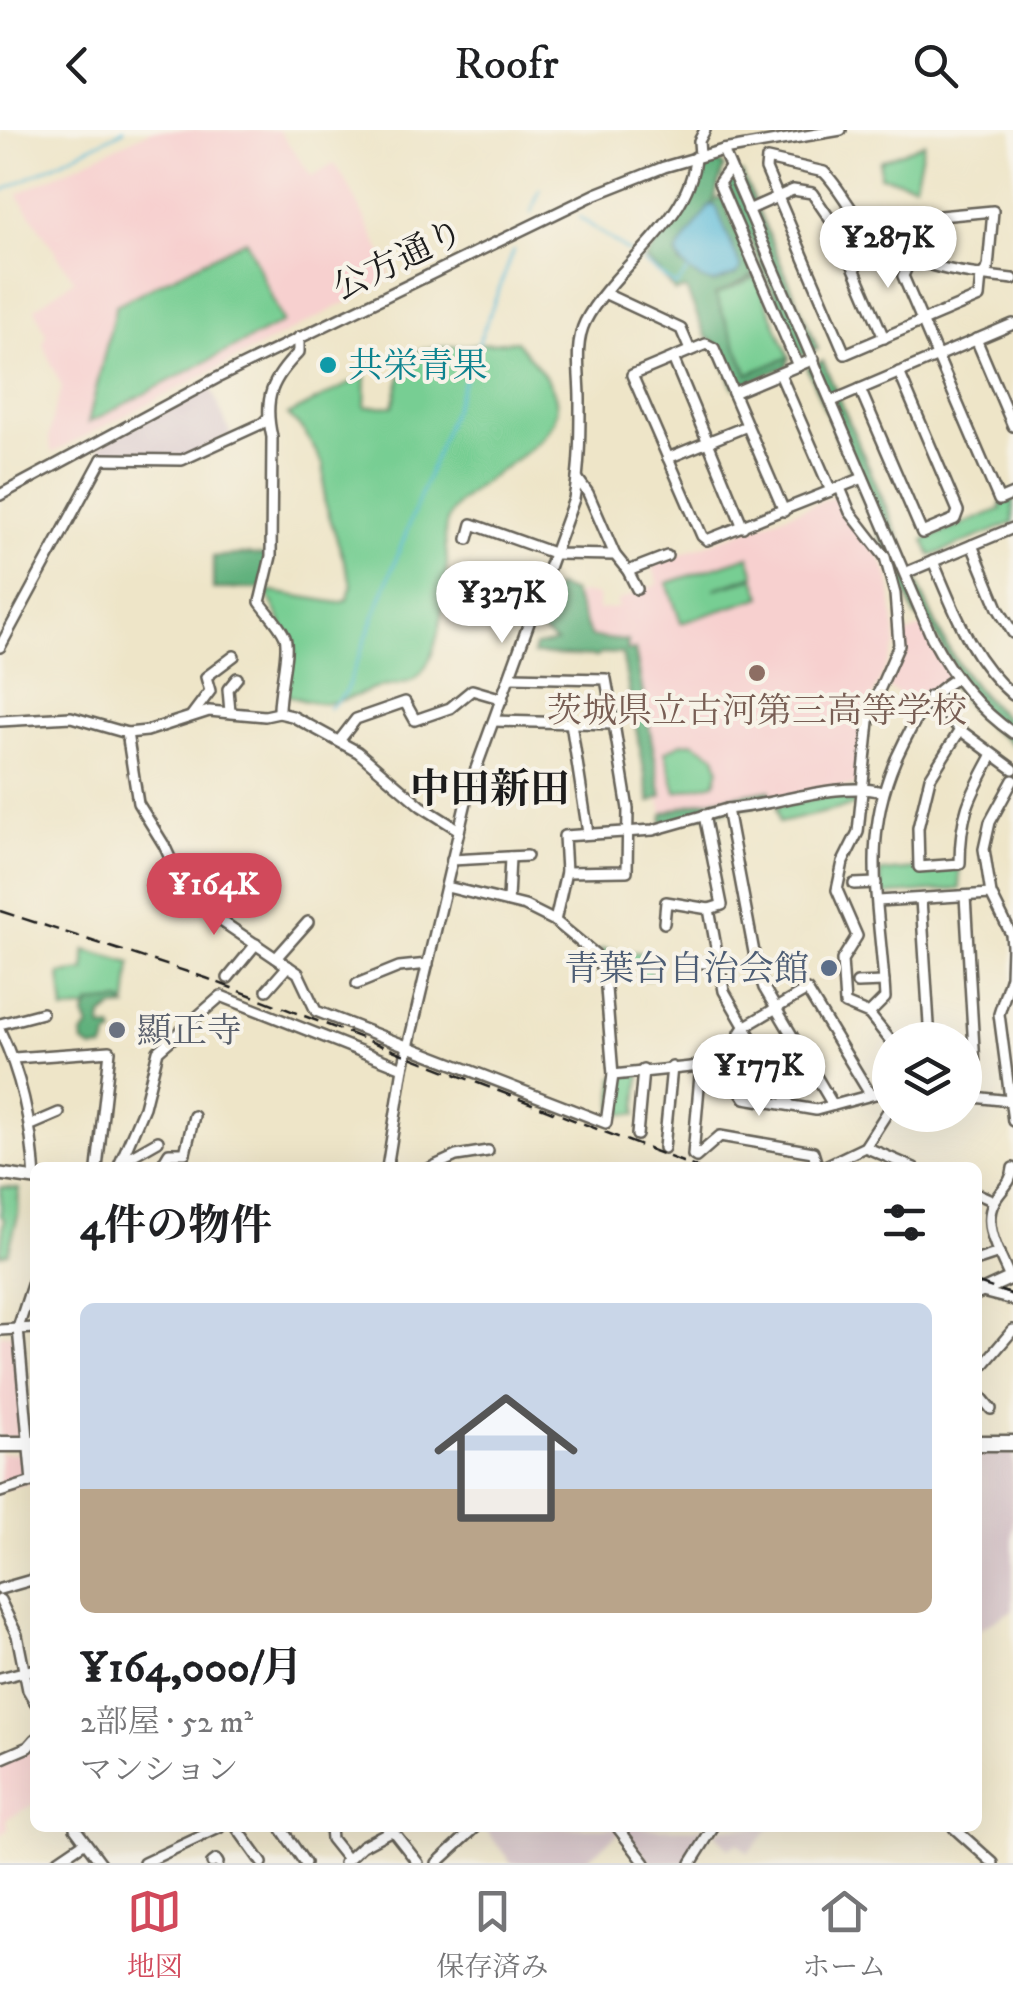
<!DOCTYPE html>
<html lang="ja">
<meta charset="utf-8">
<style>
body{margin:0;font-family:"IM FELL DW Pica","Noto Serif JP",serif;background:#f6f6f6;color:#202124;height:100vh;display:flex;flex-direction:column;font-size:38px;white-space:nowrap}
*{box-sizing:border-box;margin:0}
p{font-size:32px;color:#757577}
.icon{flex:none;width:55px;height:55px;fill:none;stroke:currentColor;stroke-width:2;stroke-linecap:round;stroke-linejoin:round}
.map{position:relative;flex:1;overflow:hidden}
.drawer{position:absolute;left:30px;top:1032px;width:952px;height:670px;display:flex;flex-direction:column;background:#fff;border-radius:15px;box-shadow:0 10px 40px #0002}
.drawer>*{flex:none}
.controls{position:absolute;left:872px;top:892px;display:grid;gap:20px}
.controls a{display:grid;place-items:center;width:110px;height:110px;border-radius:50%;background:#fff;box-shadow:0 10px 40px #0002;font-size:50px}
.price{position:absolute;translate:-50% -85px;padding:0 22px;border-radius:35px;background:#fff;color:#222;font-size:32px;line-height:65px;filter:drop-shadow(0 2px 5px #0008)}
.price::after{content:'';position:absolute;left:50%;top:60px;width:30px;height:22px;margin-left:-15px;background:inherit;clip-path:polygon(0 0,100% 0,50% 100%)}
.price.on{background:#d1495b;color:#fff}
ul{padding:0;list-style:none}
li{display:grid;align-content:center;gap:20px;height:530px;padding:0 50px}
li span{display:grid;place-items:center;height:310px;border-radius:15px;color:#555}
li>.icon{margin-inline-start:auto}
span .icon{width:180px;height:180px;fill:#fffc;stroke-width:1}
li b{font-size:42px}
h2{display:flex;justify-content:space-between;align-items:center;height:120px;padding:0 50px;font-size:42px}
header{display:flex;justify-content:space-between;align-items:center;height:130px;padding:0 50px;background:#fff;font-size:45px;font-weight:600}
.dock{display:flex;justify-content:space-around;align-items:center;height:140px;border-top:2px solid #e0e0e0;background:#fff;font-size:28px;color:#757577}
.dock a{display:grid;justify-items:center;gap:5px}
.dock .on{color:#d1495b}
.map>svg:first-child{display:block}
.built{fill:#f7d0cf}
.industrial{fill:#d2bec5}
.green{fill:#77ce93;stroke:#4a7558;stroke-width:2.5}
.forest{fill:#61b17d;stroke:#3e664c;stroke-width:2.5;fill-rule:evenodd}
.water{fill:#5bbbd9;stroke:#3c6c7a;stroke-width:2.5}
.lines{fill:none;stroke-linecap:round;stroke-linejoin:round}
.stream{stroke:#5bbbd9;stroke-width:2.5}
.minor-casing{stroke:#666258;stroke-width:14}
.major-casing{stroke:#666258;stroke-width:16}
.highway-casing{stroke:#666258;stroke-width:19}
.minor{stroke:#fff;stroke-width:9}
.major{stroke:#fff;stroke-width:11}
.highway{stroke:#fff;stroke-width:14}
.rail{stroke:#1c1c1c;stroke-width:2.5;stroke-dasharray:15 8;stroke-linecap:butt}
.culture-dot{fill:#0f9aa8;stroke:#f7f3e8;stroke-width:4}
.education-dot{fill:#8d6e63;stroke:#f7f3e8;stroke-width:4}
.service-dot{fill:#5c6f8a;stroke:#f7f3e8;stroke-width:4}
.worship-dot{fill:#6b7280;stroke:#f7f3e8;stroke-width:4}
.labels{text-anchor:middle;stroke-width:8;stroke-linejoin:round;paint-order:stroke}
.street-label{font-size:35px;fill:#1c1c1c;stroke:#f7f3e8}
.culture-label{font-size:35px;fill:#0d838f;stroke:#f7f3e8;text-anchor:start}
.education-label{font-size:35px;fill:#785e54;stroke:#f7f3e8}
.service-label{font-size:35px;fill:#4e5e75;stroke:#f7f3e8;text-anchor:end}
.worship-label{font-size:35px;fill:#5b616d;stroke:#f7f3e8;text-anchor:start}
.quarter-label{font-size:40px;font-weight:bold;fill:#1c1c1c;stroke:#f7f3e8}
</style>
<header><svg class="icon" aria-label="back" viewBox="0 0 24 24"><path d="M15 5l-7 7 7 7"/></svg>Roofr<svg class="icon" aria-label="search" viewBox="0 0 24 24"><circle cx="10" cy="10" r="6"/><path d="M15 15l6 6"/></svg></header>
<div class="map">
<svg width="1013" height="1733" viewBox="0 0 1013 1733">
<rect width="100%" height="100%" fill="#f7f3e8"/>
<filter id="ink" filterUnits="userSpaceOnUse"><feTurbulence type="fractalNoise" baseFrequency=".01" numOctaves="2"/><feDisplacementMap in="SourceGraphic" scale="20" xChannelSelector="R" yChannelSelector="G"/><feConvolveMatrix kernelMatrix="1 2 1 2 8 2 1 2 1" color-interpolation-filters="sRGB"/></filter>
<filter id="wash" filterUnits="userSpaceOnUse"><feTurbulence type="fractalNoise" baseFrequency=".0048" numOctaves="4" result="noise"/><feDisplacementMap in="SourceGraphic" scale="40" xChannelSelector="R" yChannelSelector="G"/><feGaussianBlur stdDeviation="2.25" result="paint"/><feColorMatrix in="noise" values="0 0 0 0 0 0 0 0 0 0 0 0 0 0 0 0 0 1.4 0 .05"/><feComposite in="paint" operator="in"/></filter>
<g filter="url(#wash)">
<rect width="100%" height="100%" fill="#eee5c8"/>
<g class="built">
<path d="M152,0H279L312,47L334,34L347,52L389,138L388,151L52,323L49,309L53,285L62,258L43,214L46,204L35,178L74,150L17,64Z"/>
<path d="M839,365L882,431L890,451L896,514L870,573L860,654L665,693L660,670L653,671L625,516L585,508V489L577,488V463L598,465V480L618,478L617,471L658,454L652,435Z"/>
<path d="M924,496L954,548L922,576L884,556L900,524L904,505Z"/>
<path d="M15,1203L25,1309L0,1308V1205Z"/>
<path d="M0,1323H26L32,1352L0,1361Z"/>
<path d="M28,1617L35,1629V1674L6,1689L9,1698L0,1706V1629Z"/>
</g>
<g class="industrial">
<path d="M210,256L231,305L185,328L104,326L99,316Z"/>
<path d="M1013,1318V1480L978,1500V1319Z"/>
<path d="M485,1698H618L621,1701L582,1733H511Z"/>
<path d="M623,1698H713L691,1733H651Z"/>
<path d="M722,1698H770L748,1723L738,1713L729,1719L715,1704Z"/>
</g>
<g class="green">
<path d="M924,13L915,54L880,46V31Z"/>
<path d="M246,110L283,192L88,293L116,175Z"/>
<path d="M756,147L789,227L748,244L715,165Z"/>
<path d="M516,211C528,226 545,242 553,260C580,319 457,346 446,395C443,407 447,421 447,433C445,462 440,532 415,549C404,556 383,555 371,560C336,574 318,579 283,563L294,518L266,461L339,473L347,470L352,455L324,370V336L304,301L288,285L366,245L365,277L393,276L406,227L423,219Z"/>
<path d="M1013,369V393L931,426L924,410L1001,379L1000,374Z"/>
<path d="M749,426L755,445L714,459L755,448L762,467L681,493L667,453Z"/>
<path d="M692,612L715,625L719,638L715,653L676,662L665,622L682,613Z"/>
<path d="M853,660L856,675L779,693L776,677Z"/>
<path d="M959,736L960,759L882,765L880,742Z"/>
<path d="M601,819L654,824L650,848L640,849L636,833L604,834Z"/>
<path d="M85,820L131,833L127,873L64,881L60,844L85,841Z"/>
<path d="M640,943L636,985L613,983L614,947Z"/>
<path d="M1,1057L19,1059L18,1086L8,1123L0,1125L4,1089L1,1086Z"/>
</g>
<g class="forest">
<path d="M709,31H717L724,36L714,70L722,67L754,145L715,165L748,244L789,227L787,236L734,258L716,213L706,207L686,159L675,162L659,141L645,129L666,102ZM713,72L741,138L725,149L713,153L680,134L676,123Z"/>
<path d="M742,43L818,219L801,226L724,50Z"/>
<path d="M823,231L908,428L892,435L807,238Z"/>
<path d="M248,424L271,426L261,459H213V427Z"/>
<path d="M914,445C940,507 960,550 1013,594V615L990,599L952,557L955,542L928,491L916,487L900,450Z"/>
<path d="M556,457L572,462L591,507L628,511L627,521L635,520L662,666L650,672L622,524L602,523L597,527L533,524L535,516L556,512L537,498L547,469Z"/>
<path d="M769,660L773,671L662,693L663,684C696,670 734,666 769,660Z"/>
<path d="M121,871L127,877L113,878L102,886L101,898L112,899L114,904L108,907L104,918L92,919L83,913L82,905L89,897L84,885L90,874Z"/>
</g>
<path class="water" d="M710,75L716,76L741,138L737,144L713,153C696,149 682,138 676,123Z"/>
<g class="lines">
<g class="stream">
<path d="M0,62L124,0"/>
<path d="M531,83L540,59"/>
<path d="M579,87L630,123"/>
<path d="M642,131L676,156L688,141"/>
<path d="M329,578L345,563L514,120"/>
</g>
</g>
</g>
<g filter="url(#ink)">
<g class="lines">
<g class="minor-casing">
<g id="minor">
<path d="M723,20L932,508C952,546 977,578 1013,603"/>
<path d="M700,26L699,11L705,0"/>
<path d="M730,38L719,53L798,236"/>
<path d="M748,80L793,60L812,63L838,101L884,208"/>
<path d="M1013,149C959,143 907,138 867,98C850,82 841,59 824,42L767,29L766,39L845,224C890,205 934,186 979,167L981,146L988,138L993,81L929,87L903,146C935,221 967,295 999,370L1013,364"/>
<path d="M606,164L681,199L690,220"/>
<path d="M976,209L1013,296"/>
<path d="M673,228L743,397"/>
<path d="M780,244L831,361"/>
<path d="M860,259L922,403L955,389L958,381L899,242"/>
<path d="M733,263L814,229"/>
<path d="M832,271L1013,194"/>
<path d="M668,328L747,296"/>
<path d="M102,329L182,330L263,293L268,288"/>
<path d="M578,349L588,363L615,425"/>
<path d="M840,358L850,382L885,427L895,464L899,515L870,581L858,702L843,732L837,760L857,806L842,830L845,874L869,884"/>
<path d="M0,365L217,248L596,64L664,37L723,20L841,0"/>
<path d="M784,381L714,218L706,214L632,245L702,406L707,410L863,348"/>
<path d="M468,409L472,394L556,424L615,425L628,441L637,459"/>
<path d="M972,415L998,478L1013,503"/>
<path d="M933,431C954,480 971,530 1013,565"/>
<path d="M628,441L667,426"/>
<path d="M905,443L1013,398"/>
<path d="M0,517L102,329"/>
<path d="M511,547L606,549L614,594"/>
<path d="M930,566L960,600L1013,639"/>
<path d="M230,582L228,559L237,548"/>
<path d="M279,583C278,562 290,521 285,507C280,495 268,483 260,472L271,426L272,307C263,268 272,249 299,222V207"/>
<path d="M192,585L210,561L206,547L234,526"/>
<path d="M0,591L71,587L127,603L147,601L209,581L265,586L279,583L292,586L358,622L421,676L459,700"/>
<path d="M494,591L614,594L628,679L627,741L566,742"/>
<path d="M571,593L588,703"/>
<path d="M960,600L930,648L918,698L919,737L960,734C960,685 969,668 992,626"/>
<path d="M127,603L138,673L164,715L183,756L196,774L298,843L316,881L606,993L613,945L605,846L595,824L555,791L525,776L447,757"/>
<path d="M339,611L356,589L405,572L415,590L450,578L472,560L503,569"/>
<path d="M1013,650L990,692L984,719L991,764L1011,804L1012,816L1011,846L999,884L1013,991"/>
<path d="M727,679C773,676 840,650 882,662"/>
<path d="M704,685L722,775L709,779L724,861L790,975"/>
<path d="M452,730L527,726"/>
<path d="M854,754L876,753"/>
<path d="M965,766L975,936L965,935"/>
<path d="M921,769L930,910"/>
<path d="M508,770L510,727"/>
<path d="M878,771L991,764"/>
<path d="M555,791L566,742L564,706L653,700L727,679L756,833L764,858L833,975"/>
<path d="M664,793L666,772L709,779"/>
<path d="M276,828L308,792"/>
<path d="M678,831L718,834"/>
<path d="M228,848L256,814"/>
<path d="M857,853L884,852"/>
<path d="M357,854L399,837L428,834"/>
<path d="M267,860L288,836"/>
<path d="M0,894L42,883"/>
<path d="M0,901C23,948 32,997 35,1049"/>
<path d="M890,910L869,884L885,868C880,773 857,702 904,612C920,581 926,567 956,548"/>
<path d="M14,928L110,921L97,1038"/>
<path d="M701,934L693,1025L696,1027L720,1006L813,1022L818,1038"/>
<path d="M613,945L739,932"/>
<path d="M870,964L807,860L744,897L740,903L739,959L745,968L816,980L890,960"/>
<path d="M965,966L1010,971"/>
<path d="M31,995L59,983"/>
<path d="M637,1005L643,940"/>
<path d="M865,1017L914,1038"/>
<path d="M664,1018L672,937"/>
<path d="M121,1032L158,1011"/>
<path d="M118,1038L144,977L158,921L221,866L403,938"/>
<path d="M160,1038L169,1023H185L194,986"/>
<path d="M387,1038L403,938L470,655L574,369C580,336 580,303 580,269C580,245 574,214 585,192C612,138 692,91 695,27"/>
<path d="M430,1038L456,1026L488,1021"/>
<path d="M821,1038L865,1017L890,978"/>
<path d="M978,1064L994,1071"/>
<path d="M978,1130L999,1123"/>
<path d="M1010,1148C1001,1126 981,1096 994,1072C1001,1059 1012,1053 1013,1038"/>
<path d="M982,1162L1013,1170"/>
<path d="M0,1200L35,1198"/>
<path d="M978,1241L1013,1200"/>
<path d="M978,1263L991,1279"/>
<path d="M0,1362L32,1352L18,1198L35,1146"/>
<path d="M0,1459L35,1449"/>
<path d="M0,1470L17,1505L28,1560L35,1572"/>
<path d="M0,1548L35,1539"/>
<path d="M0,1629L28,1617L35,1609"/>
<path d="M75,1698L101,1733"/>
<path d="M237,1698L262,1733"/>
<path d="M281,1698L305,1733"/>
<path d="M330,1698L331,1709L347,1729"/>
<path d="M618,1698L645,1733"/>
<path d="M954,1698L993,1733"/>
<path d="M54,1733L85,1712"/>
<path d="M144,1733L219,1698"/>
<path d="M212,1733L216,1730L218,1733"/>
<path d="M344,1733L362,1716L392,1700L418,1733"/>
<path d="M437,1733L475,1698"/>
<path d="M691,1733L713,1698"/>
</g>
</g>
<g class="major-casing">
<g id="major">
<path d="M0,1044L35,1049"/>
<path d="M978,1163L1013,1147"/>
</g>
</g>
<g class="highway-casing">
<g id="highway">
<path d="M978,1313H1013"/>
<path d="M0,1314H35"/>
</g>
</g>
<use href="#minor" class="minor"/>
<use href="#major" class="major"/>
<use href="#highway" class="highway"/>
<g class="rail">
<path d="M0,781L206,848L698,1038"/>
<path d="M978,1153L1013,1165"/>
</g>
</g>
</g>
<circle class="culture-dot" cx="328" cy="235" r="10"/>
<circle class="education-dot" cx="757" cy="543" r="10"/>
<circle class="service-dot" cx="829" cy="838" r="10"/>
<circle class="worship-dot" cx="117" cy="900" r="10"/>
<g class="labels">
<g class="street-label">
<text transform="translate(398 129) rotate(-26)" y="12">公方通り</text>
</g>
<g class="culture-label">
<text x="348" y="247">共栄青果</text>
</g>
<g class="education-label">
<text x="757" y="592">茨城県立古河第三高等学校</text>
</g>
<g class="service-label">
<text x="809" y="850">青葉台自治会館</text>
</g>
<g class="worship-label">
<text x="137" y="912">顯正寺</text>
</g>
<g class="quarter-label">
<text x="490" y="672">中田新田</text>
</g>
</g>
</svg>
<div class="controls">
<a><svg class="icon" aria-label="layers" viewBox="0 0 24 24"><path d="M12 4l9 5-9 5-9-5zM3 14l9 5 9-5"/></svg></a>
</div>
<b class="price" style="left:888px;top:161px">¥287K</b>
<b class="price" style="left:502px;top:516px">¥327K</b>
<b class="price on" style="left:214px;top:808px">¥164K</b>
<b class="price" style="left:759px;top:989px">¥177K</b>
<section class="drawer">
<h2>4件の物件<svg class="icon" aria-label="filters" viewBox="0 0 24 24"><path d="M4 7h16M4 17h16"/><circle cx="9" cy="7" r="2"/><circle cx="15" cy="17" r="2"/></svg></h2>
<ul>
<li><span style="background:linear-gradient(#c9d6e8 60%,#b9a48a 0)"><svg class="icon" aria-label="home" viewBox="0 0 24 24"><path d="M3 11l9-7 9 7M6 9v11h12V9"/></svg></span><div><b>¥164,000/月</b><p>2部屋 · 52 m²</p><p>マンション</p></div></li>
</ul>
</section>
</div>
<nav class="dock">
<a class="on"><svg class="icon" aria-label="map" viewBox="0 0 24 24"><path d="M3 6l6-2 6 2 6-2v14l-6 2-6-2-6 2zM9 4v14M15 6v14"/></svg>地図</a>
<a><svg class="icon" aria-label="saved" viewBox="0 0 24 24"><path d="M7 4h10v16l-5-4-5 4z"/></svg>保存済み</a>
<a><svg class="icon" aria-label="home" viewBox="0 0 24 24"><path d="M3 11l9-7 9 7M6 9v11h12V9"/></svg>ホーム</a>
</nav>
